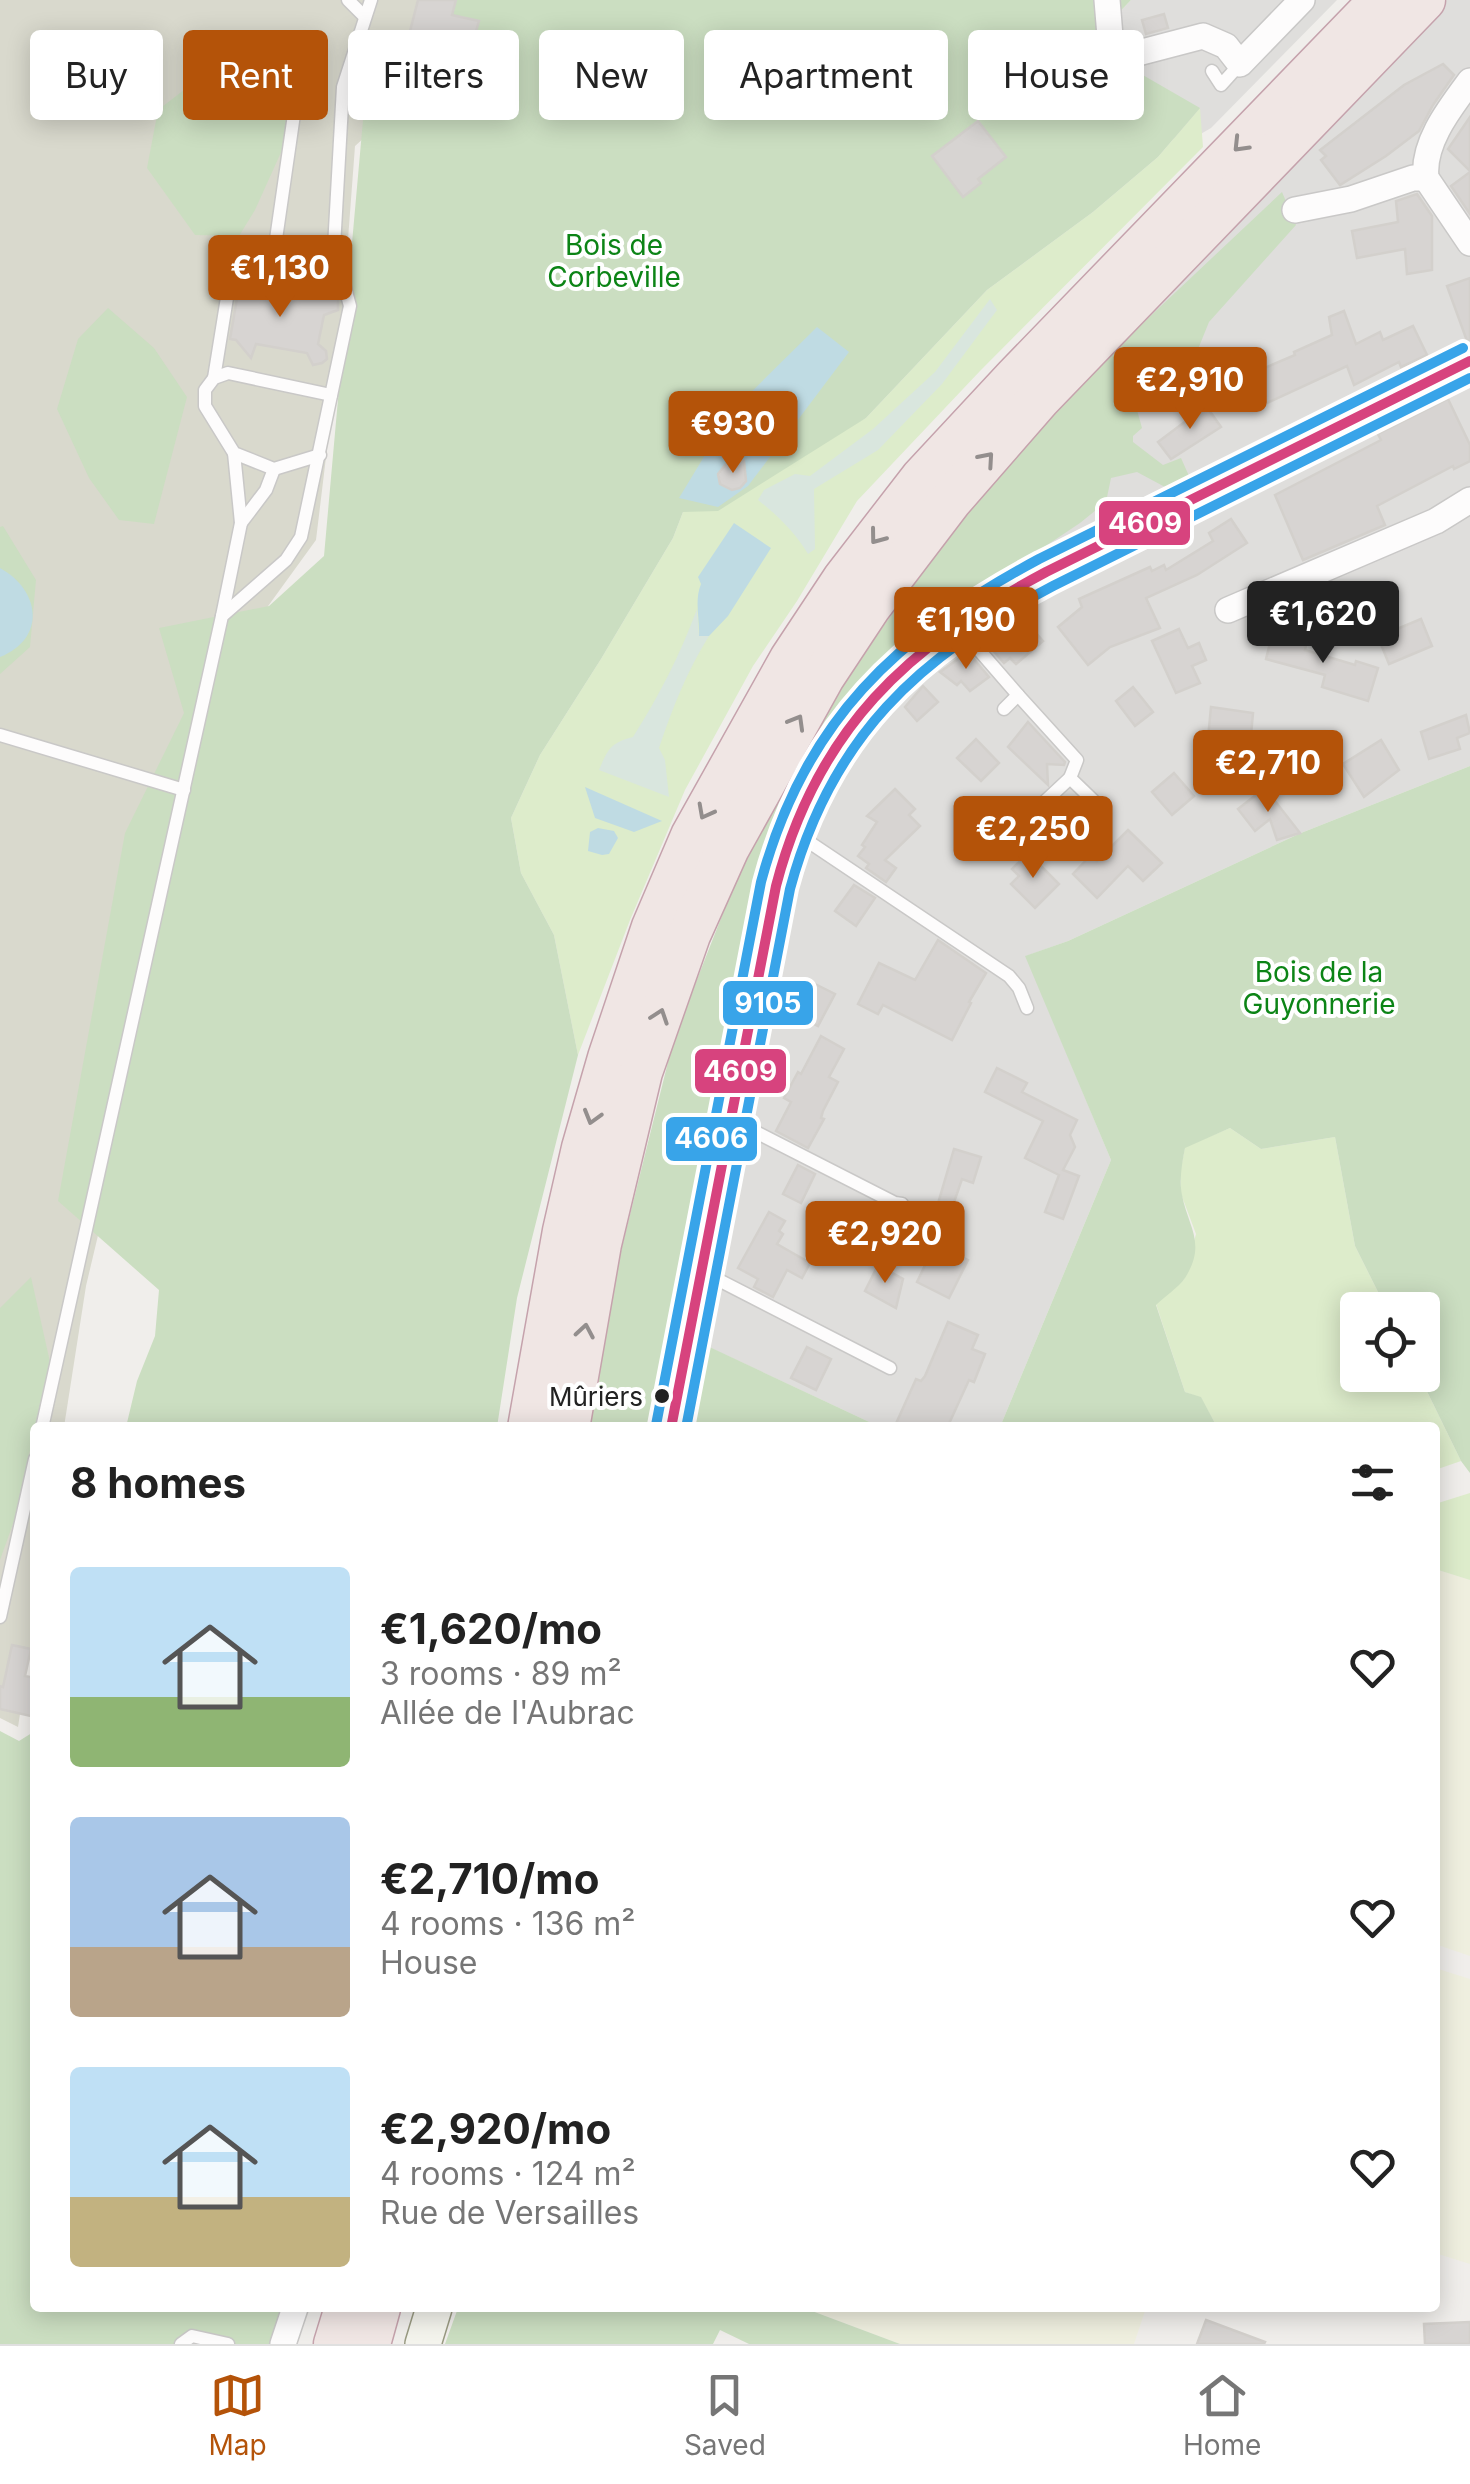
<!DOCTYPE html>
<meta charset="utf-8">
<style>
body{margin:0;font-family:Inter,sans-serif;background:#f2f2f2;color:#222;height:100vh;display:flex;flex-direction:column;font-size:38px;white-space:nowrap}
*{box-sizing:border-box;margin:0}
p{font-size:32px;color:#767676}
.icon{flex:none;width:55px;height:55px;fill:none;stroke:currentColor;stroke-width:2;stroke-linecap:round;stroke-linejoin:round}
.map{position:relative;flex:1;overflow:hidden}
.details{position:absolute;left:30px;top:1422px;width:1410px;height:890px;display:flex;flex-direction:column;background:#fff;border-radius:10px;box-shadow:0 5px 25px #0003}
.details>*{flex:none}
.guide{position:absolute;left:30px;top:30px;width:1410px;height:90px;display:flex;gap:20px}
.controls{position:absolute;left:1340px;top:1292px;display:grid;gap:20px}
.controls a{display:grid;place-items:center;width:100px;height:100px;border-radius:10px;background:#fff;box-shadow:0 5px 25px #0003;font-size:50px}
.price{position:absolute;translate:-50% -85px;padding:0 22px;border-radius:10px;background:#b45309;color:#fff;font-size:32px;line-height:65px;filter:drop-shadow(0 2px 5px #0008)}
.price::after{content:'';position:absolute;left:50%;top:60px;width:30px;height:22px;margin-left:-15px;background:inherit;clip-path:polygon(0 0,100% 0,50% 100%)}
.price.selected{background:#222;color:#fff}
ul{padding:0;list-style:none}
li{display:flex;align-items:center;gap:30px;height:250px;padding:0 40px}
li span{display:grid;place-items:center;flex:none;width:280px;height:200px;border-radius:10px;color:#555}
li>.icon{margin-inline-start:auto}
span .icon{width:120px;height:120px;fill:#fffc;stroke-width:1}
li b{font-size:42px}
h2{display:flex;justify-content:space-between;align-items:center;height:120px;padding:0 40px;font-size:42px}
.pill{padding:0 35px;border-radius:10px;background:#fff;box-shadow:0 5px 25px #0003;font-size:35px;line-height:90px}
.pill.selected{background:#b45309;color:#fff}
.dock{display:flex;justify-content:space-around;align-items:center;height:140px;border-top:2px solid #e0e0e0;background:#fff;font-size:28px;color:#767676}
.dock a{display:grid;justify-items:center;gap:5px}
.dock .selected{color:#b45309}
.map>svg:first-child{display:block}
.residential{fill:#dfdedc}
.construction{fill:#d9d9cd}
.farmland{fill:#efefdf}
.grass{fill:#ddeccb}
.forest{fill:#cbdec1}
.wetland{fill:#d9e6de}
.water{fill:#bfdbe3}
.building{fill:#d7d4d2;stroke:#d3d0cc;stroke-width:2.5}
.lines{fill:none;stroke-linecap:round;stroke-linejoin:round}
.service-casing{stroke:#c9c8c7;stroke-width:15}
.minor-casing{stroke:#c9c8c7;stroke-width:28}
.secondary-casing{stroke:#999a82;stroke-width:38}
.trunk-casing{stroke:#c5a2ac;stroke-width:45}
.service{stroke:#fdfcfc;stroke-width:12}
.minor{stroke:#fdfcfc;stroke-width:25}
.secondary{stroke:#f4f4ed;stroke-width:35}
.trunk{stroke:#f0e6e4;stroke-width:42}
.bus-1-casing{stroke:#fff;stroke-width:18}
.bus-2-casing{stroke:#fff;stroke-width:18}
.bus-3-casing{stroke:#fff;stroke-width:18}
.bus-1{stroke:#d7437e;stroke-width:10}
.bus-2{stroke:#38a4e9;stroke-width:10}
.bus-3{stroke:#38a4e9;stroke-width:10}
.oneway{stroke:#938e8d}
.bus-dot{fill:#222;stroke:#fff;stroke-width:4}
.labels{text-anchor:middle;stroke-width:8;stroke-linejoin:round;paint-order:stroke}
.bus-label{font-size:26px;fill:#222;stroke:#fff;text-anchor:end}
.park-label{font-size:28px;fill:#0c8416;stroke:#fff}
.line-badge{stroke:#fff;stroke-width:4}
.badge-label{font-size:28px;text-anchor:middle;font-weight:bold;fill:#fff}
</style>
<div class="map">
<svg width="1470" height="2344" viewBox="0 0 1470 2344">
<rect width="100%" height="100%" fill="#f0eeeb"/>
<g class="residential">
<path d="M1131,0H1337L1211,128L1180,146L1089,44Z"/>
<path d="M1447,0H1470V766L1301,833L1068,941L1026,956L1111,1160L1000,1427H880L670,1329L752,862L1079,393L1355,93Z"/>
</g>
<path class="construction" d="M0,0H450L418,89L355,146L341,333L316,540L237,649L86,1286L64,1427L35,1428V1616L18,1727L0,1718Z"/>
<g class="farmland">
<path d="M1435,1569L1470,1580V1956L1435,1944Z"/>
<path d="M1435,1968L1470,1979V2264L1435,2253Z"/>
<path d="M804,2308H1146L1134,2344H900Z"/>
</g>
<g class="grass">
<path d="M1200,108L1203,147L980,371L857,501L797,601L753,666L685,790L630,920L578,1055L554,935L521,873L511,818L540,755L601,659L673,538L683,512L866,418L987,290L1093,212L1158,157Z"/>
<path d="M1230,1128L1261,1149L1335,1137L1355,1246L1387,1310H1358V1375H1419L1461,1461L1435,1470V1428L1217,1427L1201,1398L1185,1392L1156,1304L1184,1279L1196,1234L1181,1194V1168L1185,1147Z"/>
<path d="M1470,1493V1580L1435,1569V1504Z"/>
</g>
<g class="forest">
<path d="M431,0H1131L1089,44L1200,108L1158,157L1093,212L987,290L866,418L718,511L683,512L673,538L601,659L540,755L511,818L521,873L554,935L578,1055L517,1298L497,1427H126L137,1381L155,1336L159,1290L58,1201L125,833L184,713L159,628L269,606L324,556L364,109Z"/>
<path d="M228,56L269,70L288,101L292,128L255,210L239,236L195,235L147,168L158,110Z"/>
<path d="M1282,192L1296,225L1209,322L1192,364L1137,410L1142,428L1133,436V442L1163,465L1181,458L1189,476L1165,487L1137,472L1111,478L1106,502L1080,523L923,628L839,718L760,871L652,1427L589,1428L620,1255L674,1038L738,875L788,776L831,699L928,564L998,475L1109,355Z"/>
<path d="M108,308L154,348L187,397L154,524L119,520L89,478L57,409L78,339Z"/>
<path d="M3,526L36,580L30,647L0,674V527Z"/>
<path d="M1470,766V1473L1461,1461L1419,1375H1422V1310H1387L1355,1246L1335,1137L1261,1149L1230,1128L1185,1148C1182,1163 1179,1180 1182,1195C1188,1227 1207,1243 1185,1278C1178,1288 1165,1296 1156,1305L1185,1392L1201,1397L1217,1427H1000L1111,1160L1025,956L1068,941L1301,833Z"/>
<path d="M31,1277L50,1362L14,1521L0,1560V1308Z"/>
<path d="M701,1343L880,1427L681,1428Z"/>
<path d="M0,1731L19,1741L35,1731V2308H292L277,2344H0Z"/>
<path d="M458,2308H804L900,2344H749L720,2330L713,2344H445Z"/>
</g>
<g class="wetland">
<path d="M990,299L997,310L942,384L878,450L814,489L815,549L808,554C795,532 778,516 758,500L764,490L795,474L810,476L873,429L935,372Z"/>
<path d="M697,609L699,636H709C687,671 672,709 659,748L665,760L669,797L599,770C608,749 610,743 633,737C659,696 680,655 697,609Z"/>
</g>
<g class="water">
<path d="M817,327L849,352L748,486L718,507L679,498L731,412Z"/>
<path d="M734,523L771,548L728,616L709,636H699C700,619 694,601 701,584L698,577Z"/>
<path d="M0,568C40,590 47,638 0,657Z"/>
<path d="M585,787L662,821L634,832L595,818Z"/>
<path d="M598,828L614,831L618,838L609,854L602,855L588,851L590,832Z"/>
</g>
<g class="building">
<path d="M418,0H456L452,15L479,21L472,45L443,37L440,53H436L422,86L394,75L409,35Z"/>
<path d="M1164,14L1168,28L1146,34L1142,20Z"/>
<path d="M1443,64L1454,75L1433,105L1419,131L1386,156L1340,185L1321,160L1326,156L1320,150L1404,85Z"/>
<path d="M1470,117V171L1448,149Z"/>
<path d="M978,121L1006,157L978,179L981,183L963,197L932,156Z"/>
<path d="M1470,172V214L1451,186Z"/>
<path d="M1417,194L1432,216V270L1407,274L1405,249L1357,258L1352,231L1398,222L1396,201Z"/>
<path d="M1470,278V340L1467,341L1447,286Z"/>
<path d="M260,279L264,280L270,288L320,297L331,295L338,298V310L324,315L318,344L326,351L327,359L322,363L313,365L307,353L256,344L251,358L236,340L230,339L240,281L252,283Z"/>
<path d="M1344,311L1356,344L1380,332L1383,340L1413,326L1427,355L1401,367L1399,362L1354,385L1347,366L1254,409L1241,378L1295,355L1294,352L1332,335L1329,317Z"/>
<path d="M1448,399L1470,445V461L1454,469L1453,466L1377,506L1385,525L1303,560L1275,495L1381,440L1378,434Z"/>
<path d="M1204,403L1221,427L1171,459L1158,442L1186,421L1184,417Z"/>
<path d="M744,461L746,481L740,488L732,490L720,484L718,474L726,464Z"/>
<path d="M1231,519L1247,543L1197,575L1146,598L1160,628L1110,647L1088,665L1058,627L1082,607L1079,599L1150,567L1152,571L1164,565L1166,570L1213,541L1209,533Z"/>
<path d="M1024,619L1043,641L1016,664L1010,658L1004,663L990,647Z"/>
<path d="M1421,619L1432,646L1389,664L1378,637Z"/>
<path d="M1179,629L1188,648L1199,643L1206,660L1192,666L1200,683L1176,693L1152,641Z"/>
<path d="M1273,631L1307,639L1305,650L1355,665L1356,661L1378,668L1368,701L1322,687L1325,675L1266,659Z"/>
<path d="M968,652L989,677L970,691L961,681L957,685L940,672Z"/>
<path d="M923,686L938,702L917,721L905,707Z"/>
<path d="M1133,687L1153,712L1135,726L1116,701Z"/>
<path d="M1211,707L1253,713L1251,735L1236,734L1234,753L1207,749Z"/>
<path d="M1466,715L1470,733L1457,738L1460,749L1429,759L1421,732Z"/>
<path d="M1028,722L1065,762L1064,765L1047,764L1048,785L1008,747Z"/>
<path d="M976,739L999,763L981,781L957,758Z"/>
<path d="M1381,740L1399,770L1364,797L1343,764Z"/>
<path d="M1174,773L1194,796L1172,815L1152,792Z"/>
<path d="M1259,781L1265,788L1300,833L1277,840L1270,819L1255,831L1238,809L1261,791L1258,782Z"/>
<path d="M895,789L915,809L909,815L920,826L885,860L896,868L886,882L866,868L869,864L858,856L865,847L862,845L877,822L867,816Z"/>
<path d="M1128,830L1162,863L1143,881L1128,866L1097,898L1073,874L1091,855L1097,861Z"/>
<path d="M1028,853L1059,884L1035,908L1011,884L1019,876L1012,869Z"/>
<path d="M854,885L875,898L856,926L835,911Z"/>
<path d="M938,940L986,973L969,1002L971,1003L952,1040L883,1005L878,1014L858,1004L879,963L915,980Z"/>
<path d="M805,979L835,994L818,1026L790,1012Z"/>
<path d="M821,1036L844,1049L829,1077L838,1082L823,1111L821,1118L824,1119L808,1148L776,1131L791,1102L784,1098L798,1072L801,1074Z"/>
<path d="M997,1068L1027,1083L1022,1092L1077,1120L1070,1135L1075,1147L1063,1170L1079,1176L1063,1219L1045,1212L1059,1175L1025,1158L1043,1121L985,1092Z"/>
<path d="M954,1149L981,1157L973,1183L962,1179L951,1211L937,1207Z"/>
<path d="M798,1165L815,1174L801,1203L783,1194Z"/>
<path d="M769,1212L785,1221L779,1231L783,1234L777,1244L810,1263L802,1278L787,1270L773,1297L754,1287L758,1279L738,1268Z"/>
<path d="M940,1246L968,1260L949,1298L917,1282L929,1257L933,1260Z"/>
<path d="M878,1265L903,1279L896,1308L865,1291Z"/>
<path d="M948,1322L978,1335L972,1349L985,1354L974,1382L969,1380L947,1428H894L916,1379L921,1381L925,1376Z"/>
<path d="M807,1347L831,1359L816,1390L791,1378Z"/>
<path d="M12,1645L31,1649L25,1676L35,1678V1717L0,1709V1686L3,1687Z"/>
<path d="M1206,2320L1265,2342L1264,2344H1197Z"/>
<path d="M1470,2322V2344H1425L1424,2324Z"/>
</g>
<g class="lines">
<g class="service-casing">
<g id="service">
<path d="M348,0L365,17"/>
<path d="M1212,71L1221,85L1240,64"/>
<path d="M299,80L275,246L276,262L284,272L343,282"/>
<path d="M214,378L231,273L276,262"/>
<path d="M320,455L274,469L234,453L205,406V390L214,378L228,373L331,395"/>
<path d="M241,523L266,490L274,469"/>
<path d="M222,616L241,523L234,453"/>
<path d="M959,627L1018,695L1004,709"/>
<path d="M1018,695L1077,760L1070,778"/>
<path d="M0,735L184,790"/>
<path d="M1024,821L1070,778L1100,807"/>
<path d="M797,834L1009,976L1019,988L1027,1008"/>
<path d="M734,1121L895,1203L902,1204"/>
<path d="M705,1273L890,1368"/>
<path d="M42,1428L222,616L286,560L301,537L350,306L334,247L343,87L371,0"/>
<path d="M0,1617L35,1459"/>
<path d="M181,2344L192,2336L228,2344"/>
</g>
</g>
<g class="minor-casing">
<g id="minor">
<path d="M1107,0L1111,48L1119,58L1203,36L1226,46L1240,64L1302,0"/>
<path d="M1470,81C1450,108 1422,143 1426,178L1470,243"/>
<path d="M1295,210L1351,199L1413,178H1426"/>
<path d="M1228,610L1436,521L1470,500"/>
<path d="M283,2344L295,2308"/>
</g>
</g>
<g class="secondary-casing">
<g id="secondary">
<path d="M671,1428L764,937C771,903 779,868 791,835C819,762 871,689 933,642C1003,588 1087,553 1165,514C1267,463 1368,412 1470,361"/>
<path d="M423,2344L434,2308"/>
</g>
</g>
<g class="trunk-casing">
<g id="trunk">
<path d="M529,1428L564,1231L583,1148L609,1058L653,927L692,836L791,659L844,579L922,478L1015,378L1381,0"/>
<path d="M568,1428L600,1244L641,1072L689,935L728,848L823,677L870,606L950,501L1039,399L1424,0"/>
<path d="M335,2344L346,2308"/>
<path d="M369,2344L379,2308"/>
</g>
</g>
<use href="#service" class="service"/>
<use href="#minor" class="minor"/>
<use href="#secondary" class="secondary"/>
<use href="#trunk" class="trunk"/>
<g class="bus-1-casing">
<path id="bus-1" d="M671,1428L776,886C817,729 907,646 1046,572L1470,361"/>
</g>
<g class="bus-2-casing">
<path id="bus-2" d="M686,1428L790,889C831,737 918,657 1053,586L1470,378"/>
</g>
<g class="bus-3-casing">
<path id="bus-3" d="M656,1425L761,882C804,721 897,635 1039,559L1463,348"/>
</g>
<use href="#bus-1" class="bus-1"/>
<use href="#bus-2" class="bus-2"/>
<use href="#bus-3" class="bus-3"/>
</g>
<defs><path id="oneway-chevron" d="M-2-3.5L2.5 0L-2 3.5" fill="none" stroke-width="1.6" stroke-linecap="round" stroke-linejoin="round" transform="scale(2.5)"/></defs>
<g class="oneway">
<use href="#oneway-chevron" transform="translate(1240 145) rotate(134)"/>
<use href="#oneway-chevron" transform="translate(987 459) rotate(-49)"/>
<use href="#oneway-chevron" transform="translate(877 537) rotate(127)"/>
<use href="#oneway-chevron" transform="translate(797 722) rotate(-60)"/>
<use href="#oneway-chevron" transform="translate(705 812) rotate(118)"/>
<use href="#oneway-chevron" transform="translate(660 1016) rotate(-71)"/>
<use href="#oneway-chevron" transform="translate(592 1117) rotate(106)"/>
<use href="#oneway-chevron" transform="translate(585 1331) rotate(-80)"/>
</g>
<circle class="bus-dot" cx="662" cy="1396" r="9"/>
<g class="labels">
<g class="bus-label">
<text x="643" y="1406">Mûriers</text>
</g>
<g class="park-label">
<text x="614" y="255">Bois de<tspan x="614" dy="32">Corbeville</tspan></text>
<text x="1319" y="982">Bois de la<tspan x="1319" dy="32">Guyonnerie</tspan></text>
</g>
</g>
<g class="line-badge">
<rect x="1097" y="499" width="95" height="48" rx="10" fill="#d7437e"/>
<rect x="721" y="979" width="94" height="48" rx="10" fill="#38a4e9"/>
<rect x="693" y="1047" width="95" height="48" rx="10" fill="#d7437e"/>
<rect x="664" y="1115" width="95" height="48" rx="10" fill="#38a4e9"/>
</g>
<g class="badge-label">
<text x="1145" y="533">4609</text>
<text x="768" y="1013">9105</text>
<text x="740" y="1081">4609</text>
<text x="711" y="1148">4606</text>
</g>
</svg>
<div class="controls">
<a><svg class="icon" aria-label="locate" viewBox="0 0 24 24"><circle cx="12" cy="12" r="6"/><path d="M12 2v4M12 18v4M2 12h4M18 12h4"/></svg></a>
</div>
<b class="price" style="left:280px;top:320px">€1,130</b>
<b class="price" style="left:1190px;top:432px">€2,910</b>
<b class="price" style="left:733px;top:476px">€930</b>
<b class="price selected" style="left:1323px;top:666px">€1,620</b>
<b class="price" style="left:966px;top:672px">€1,190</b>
<b class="price" style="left:1268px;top:815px">€2,710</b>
<b class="price" style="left:1033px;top:881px">€2,250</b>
<b class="price" style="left:885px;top:1286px">€2,920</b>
<div class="guide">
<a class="pill">Buy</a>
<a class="pill selected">Rent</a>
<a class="pill">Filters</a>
<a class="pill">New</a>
<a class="pill">Apartment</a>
<a class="pill">House</a>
</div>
<section class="details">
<h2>8 homes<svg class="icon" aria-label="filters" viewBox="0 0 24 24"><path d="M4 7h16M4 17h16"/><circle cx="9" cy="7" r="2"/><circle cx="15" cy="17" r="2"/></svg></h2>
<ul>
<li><span style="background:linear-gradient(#bfe0f5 65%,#8fb573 0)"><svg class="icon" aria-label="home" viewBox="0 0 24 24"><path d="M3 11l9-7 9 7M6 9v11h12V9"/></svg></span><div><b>€1,620/mo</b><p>3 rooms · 89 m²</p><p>Allée de l'Aubrac</p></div><svg class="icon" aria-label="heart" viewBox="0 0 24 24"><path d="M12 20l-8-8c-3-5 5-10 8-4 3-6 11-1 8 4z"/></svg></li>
<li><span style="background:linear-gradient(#a9c7e8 65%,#b9a48a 0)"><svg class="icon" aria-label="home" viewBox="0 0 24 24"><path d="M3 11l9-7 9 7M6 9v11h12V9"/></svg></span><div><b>€2,710/mo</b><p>4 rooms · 136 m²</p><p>House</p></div><svg class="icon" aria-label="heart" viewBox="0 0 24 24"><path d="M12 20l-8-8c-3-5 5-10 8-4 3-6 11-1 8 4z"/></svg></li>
<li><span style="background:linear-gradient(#bfe0f5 65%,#c2b280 0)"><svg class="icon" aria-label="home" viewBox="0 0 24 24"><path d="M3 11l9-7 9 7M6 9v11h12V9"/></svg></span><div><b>€2,920/mo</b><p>4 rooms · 124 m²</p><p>Rue de Versailles</p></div><svg class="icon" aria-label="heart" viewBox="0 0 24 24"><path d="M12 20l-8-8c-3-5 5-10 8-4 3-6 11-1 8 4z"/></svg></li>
</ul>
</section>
</div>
<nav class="dock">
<a class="selected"><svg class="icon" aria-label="map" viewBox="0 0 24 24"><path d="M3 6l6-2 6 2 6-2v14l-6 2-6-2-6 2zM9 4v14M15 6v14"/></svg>Map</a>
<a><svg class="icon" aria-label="saved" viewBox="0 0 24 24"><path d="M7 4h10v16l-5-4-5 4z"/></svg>Saved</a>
<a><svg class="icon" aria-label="home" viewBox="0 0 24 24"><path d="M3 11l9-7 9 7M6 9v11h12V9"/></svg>Home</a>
</nav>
